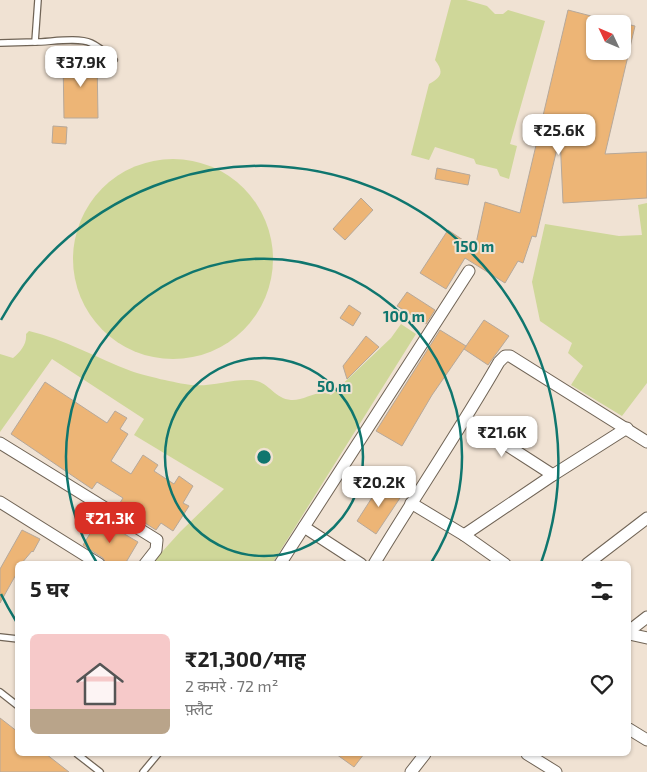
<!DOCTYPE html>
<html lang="hi">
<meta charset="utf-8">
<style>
body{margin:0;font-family:"Exo 2","Noto Sans Devanagari",sans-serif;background:#f2f2f2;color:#222;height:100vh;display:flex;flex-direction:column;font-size:19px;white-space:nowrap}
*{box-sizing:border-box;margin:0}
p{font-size:16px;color:#767676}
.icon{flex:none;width:28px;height:28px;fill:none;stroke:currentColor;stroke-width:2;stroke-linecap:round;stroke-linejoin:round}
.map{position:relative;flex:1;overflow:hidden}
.drawer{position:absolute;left:15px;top:561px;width:616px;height:195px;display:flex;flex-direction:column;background:#fff;border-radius:8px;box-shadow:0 1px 4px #0004}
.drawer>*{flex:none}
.needle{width:32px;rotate:314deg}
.tools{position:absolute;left:586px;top:15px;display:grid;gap:10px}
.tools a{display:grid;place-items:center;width:45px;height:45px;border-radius:8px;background:#fff;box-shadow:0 1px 4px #0004;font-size:25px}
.price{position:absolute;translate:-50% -42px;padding:0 11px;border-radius:10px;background:#fff;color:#222;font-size:16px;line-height:32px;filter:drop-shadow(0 1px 2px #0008)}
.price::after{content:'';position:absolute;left:50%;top:30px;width:15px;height:11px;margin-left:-8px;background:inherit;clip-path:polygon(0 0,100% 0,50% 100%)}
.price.current{background:#d93025;color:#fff}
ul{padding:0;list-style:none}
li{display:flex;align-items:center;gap:15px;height:125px;padding:0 15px}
li span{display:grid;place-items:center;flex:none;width:140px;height:100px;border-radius:8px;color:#555}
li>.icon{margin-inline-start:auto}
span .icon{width:60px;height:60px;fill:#fffc;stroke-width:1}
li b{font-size:21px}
h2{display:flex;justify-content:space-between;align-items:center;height:60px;padding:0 15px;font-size:21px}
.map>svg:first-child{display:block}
.green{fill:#cfd799}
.building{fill:#edb576;stroke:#b6a89a}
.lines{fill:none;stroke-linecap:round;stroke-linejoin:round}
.service-casing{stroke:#706456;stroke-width:8}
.minor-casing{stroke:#706456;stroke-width:13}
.service{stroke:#fff;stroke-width:5.5}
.minor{stroke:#fff;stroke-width:11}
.ring{fill:none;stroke:#0f766e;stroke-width:2.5}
.centre{fill:#0f766e;stroke:#f0e2d3;stroke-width:2.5}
.ring-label{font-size:15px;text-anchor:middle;font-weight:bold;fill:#0f766e;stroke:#f0e2d3;stroke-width:4;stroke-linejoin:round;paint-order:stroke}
</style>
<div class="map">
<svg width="647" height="772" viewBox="0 0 647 772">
<rect width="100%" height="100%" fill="#f0e2d3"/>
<g class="green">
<path d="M451,0H466L487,6L495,14H503L508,10L545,21L510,144L517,146L509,179L500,176L497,169L476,164L474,159L435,147L429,160L411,155L429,84C442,77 444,72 435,60Z"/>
<circle cx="173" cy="259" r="100"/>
<path d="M647,203V383L622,416L571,385L583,366L568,353L572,343L540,321L532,282L545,224L619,236L642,235L638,205Z"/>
<path d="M401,324L416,334L272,564H151L180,532L224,489L134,435L144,419L52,359L0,432V354L13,358C21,351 27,344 26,334L29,331C64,339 97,358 131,371C145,376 176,383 191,385C211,387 231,379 251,380C269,381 274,399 291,400C304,401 319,388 331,395L391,338Z"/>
</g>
<g class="building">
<path d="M568,10L595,17V51H622V23L635,26L605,154L647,152V198L563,203L560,136L536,237L532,236L523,263L518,261L505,283L465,258L446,289L420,273L448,230L475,248L485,202L520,213Z"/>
<path d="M97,58L98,118H64L63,59Z"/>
<path d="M53,126L67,127L66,144L52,143Z"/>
<path d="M437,168L470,175L468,185L435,179Z"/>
<path d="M361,198L373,210L345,240L333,229Z"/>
<path d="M407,292L435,310L426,324L397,306Z"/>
<path d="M349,305L361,313L353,326L340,318Z"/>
<path d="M484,320L509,336L488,365L464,349Z"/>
<path d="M440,330L466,346L432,395L402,446L376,431Z"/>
<path d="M366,336L379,347L347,379L343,366Z"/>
<path d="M45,382L107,423L115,411L127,418L120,429L128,434L111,461L131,474L143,455L158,465L154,471L174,484L179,476L193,486L183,503L189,506L173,531L161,523L156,530L118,506L123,498L97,482L92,489L11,434Z"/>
<path d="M382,482L402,495L376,534L357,521Z"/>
<path d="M99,519L138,542L125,564H106L103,558L83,545Z"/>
<path d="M22,530L40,539L33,552L32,551L21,564H18V571L0,603V569Z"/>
<path d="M0,718L18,732V754H46L69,772H0Z"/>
<path d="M336,754H364L354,767Z"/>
</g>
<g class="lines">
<g class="service-casing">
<g id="service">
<path d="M35,42C50,42 78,37 91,43C100,47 107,54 114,60"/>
<path d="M0,43L35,42L38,0"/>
<path d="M0,637L18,639"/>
<path d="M0,692L18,706"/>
<path d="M77,754L100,772"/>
<path d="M143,772L158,754"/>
</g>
</g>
<g class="minor-casing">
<g id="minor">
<path d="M466,419L553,475"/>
<path d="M0,443L157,540L156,550L145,564"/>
<path d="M0,502L99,564"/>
<path d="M411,503L464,535L505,564"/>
<path d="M304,527L361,564"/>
<path d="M464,535L553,475L627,428"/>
<path d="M280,564L469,271"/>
<path d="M374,564C415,496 460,430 499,362L505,356H510L647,442"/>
<path d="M587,564L647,518"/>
<path d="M629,631L647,617"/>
<path d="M629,634L647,638"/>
<path d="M629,729L647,740"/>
<path d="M527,754L556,772"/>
<path d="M411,772L425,754"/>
</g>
</g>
<use href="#service" class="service"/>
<use href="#minor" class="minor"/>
</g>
<g class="ring">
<circle cx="264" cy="457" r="99"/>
<path d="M97 563A198 198 0 1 1 431 563"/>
<path d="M274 754A297 297 0 0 1 254 754M16 621A297 297 0 0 1 1 594M1 320A297 297 0 0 1 541 563"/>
</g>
<circle cx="264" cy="457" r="8" class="centre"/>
<g class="ring-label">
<text x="474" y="252">150 m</text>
<text x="404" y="322">100 m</text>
<text x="334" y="392">50 m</text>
</g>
</svg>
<div class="tools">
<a><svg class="needle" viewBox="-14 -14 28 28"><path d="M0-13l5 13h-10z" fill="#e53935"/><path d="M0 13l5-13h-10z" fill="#767676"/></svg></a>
</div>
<b class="price" style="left:81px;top:88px">₹37.9K</b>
<b class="price" style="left:559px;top:156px">₹25.6K</b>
<b class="price" style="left:502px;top:458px">₹21.6K</b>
<b class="price" style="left:379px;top:508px">₹20.2K</b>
<b class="price current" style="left:110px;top:544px">₹21.3K</b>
<section class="drawer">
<h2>5 घर<svg class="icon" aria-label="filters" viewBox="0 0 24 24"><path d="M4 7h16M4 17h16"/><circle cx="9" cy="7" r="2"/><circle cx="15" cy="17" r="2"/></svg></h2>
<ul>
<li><span style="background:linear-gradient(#f6c9c9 75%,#b9a48a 0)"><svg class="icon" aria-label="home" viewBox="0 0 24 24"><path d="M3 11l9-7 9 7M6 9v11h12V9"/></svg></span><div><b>₹21,300/माह</b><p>2 कमरे · 72 m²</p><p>फ़्लैट</p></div><svg class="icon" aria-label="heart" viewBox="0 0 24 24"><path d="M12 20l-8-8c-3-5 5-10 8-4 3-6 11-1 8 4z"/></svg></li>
</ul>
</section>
</div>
